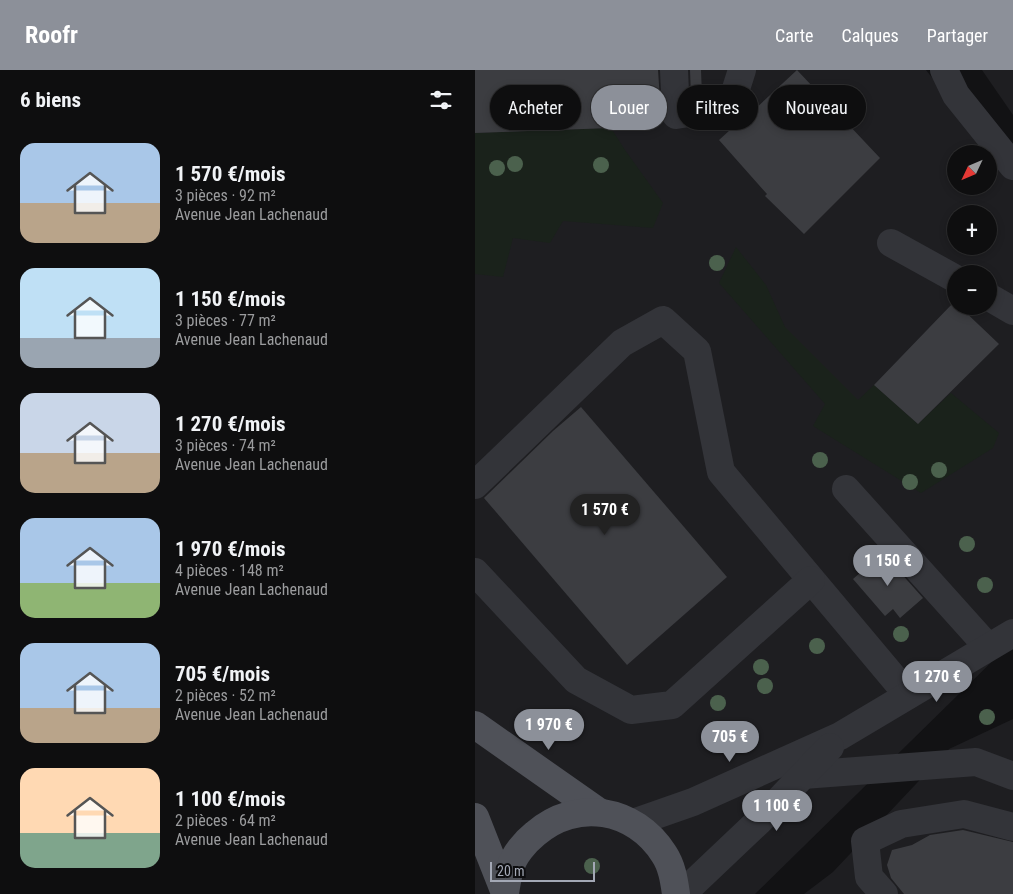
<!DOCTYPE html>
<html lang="fr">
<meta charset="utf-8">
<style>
body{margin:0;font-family:"Roboto Condensed",sans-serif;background:#171718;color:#f1f3f6;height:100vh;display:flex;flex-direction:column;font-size:19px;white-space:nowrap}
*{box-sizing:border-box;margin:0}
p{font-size:16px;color:#9b9c9e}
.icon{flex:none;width:28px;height:28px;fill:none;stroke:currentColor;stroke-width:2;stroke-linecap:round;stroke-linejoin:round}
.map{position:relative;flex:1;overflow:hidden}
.side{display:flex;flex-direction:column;background:#0e0e0f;width:475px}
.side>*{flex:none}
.guide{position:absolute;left:15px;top:15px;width:448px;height:45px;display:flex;gap:10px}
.needle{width:32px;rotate:226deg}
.controls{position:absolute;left:472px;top:75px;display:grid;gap:10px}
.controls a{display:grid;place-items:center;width:50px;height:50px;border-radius:50%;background:#0e0e0f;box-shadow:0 2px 8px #0003,0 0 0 1px #2e2e2f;font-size:25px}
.scale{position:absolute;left:15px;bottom:12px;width:105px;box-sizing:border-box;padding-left:5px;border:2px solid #a3a8b5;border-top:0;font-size:14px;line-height:18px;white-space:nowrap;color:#a3a8b5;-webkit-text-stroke:4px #0d0d0f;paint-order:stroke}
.price{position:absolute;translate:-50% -42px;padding:0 11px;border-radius:18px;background:#8c9099;color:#fff;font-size:16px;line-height:32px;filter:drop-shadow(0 1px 2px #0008)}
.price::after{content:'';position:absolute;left:50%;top:30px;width:15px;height:11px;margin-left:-8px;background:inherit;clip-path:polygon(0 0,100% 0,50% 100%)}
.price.on{background:#222;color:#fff}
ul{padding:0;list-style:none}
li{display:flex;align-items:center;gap:15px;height:125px;padding:0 20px}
li span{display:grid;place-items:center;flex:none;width:140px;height:100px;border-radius:15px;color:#555}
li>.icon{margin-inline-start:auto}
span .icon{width:60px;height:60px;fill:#fffc;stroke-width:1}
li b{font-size:21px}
h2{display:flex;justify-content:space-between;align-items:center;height:60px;padding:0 20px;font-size:21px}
.tag{padding:0 18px;border-radius:22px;background:#0e0e0f;box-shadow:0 2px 8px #0003,0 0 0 1px #2e2e2f;font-size:18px;line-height:45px}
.tag.on{background:#8c9099;color:#fff}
header{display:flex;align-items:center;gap:30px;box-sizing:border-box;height:70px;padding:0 25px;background:#8c9099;color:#fff}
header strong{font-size:24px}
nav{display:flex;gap:28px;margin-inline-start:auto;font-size:18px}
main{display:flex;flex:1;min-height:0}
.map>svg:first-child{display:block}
.built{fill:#1e1e21;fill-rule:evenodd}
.green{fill:#1a221b}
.building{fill:#3c3d41}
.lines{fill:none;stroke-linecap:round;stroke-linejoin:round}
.minor{stroke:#333439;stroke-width:28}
.major{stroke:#4f5158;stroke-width:28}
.tree{fill:#4b614d}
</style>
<header>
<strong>Roofr</strong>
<nav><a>Carte</a><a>Calques</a><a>Partager</a></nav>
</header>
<main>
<section class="side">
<h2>6 biens<svg class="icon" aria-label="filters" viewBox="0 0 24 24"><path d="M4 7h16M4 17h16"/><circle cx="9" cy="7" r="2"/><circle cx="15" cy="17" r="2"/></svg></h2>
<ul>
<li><span style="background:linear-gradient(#a9c7e8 60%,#b9a48a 0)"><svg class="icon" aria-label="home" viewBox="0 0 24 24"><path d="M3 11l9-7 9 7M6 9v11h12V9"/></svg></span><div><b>1 570 €/mois</b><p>3 pièces · 92 m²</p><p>Avenue Jean Lachenaud</p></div></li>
<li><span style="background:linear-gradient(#bfe0f5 70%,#9aa5b1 0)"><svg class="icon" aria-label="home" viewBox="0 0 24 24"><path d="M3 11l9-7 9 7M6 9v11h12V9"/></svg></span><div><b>1 150 €/mois</b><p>3 pièces · 77 m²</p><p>Avenue Jean Lachenaud</p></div></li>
<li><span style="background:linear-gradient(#c9d6e8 60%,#b9a48a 0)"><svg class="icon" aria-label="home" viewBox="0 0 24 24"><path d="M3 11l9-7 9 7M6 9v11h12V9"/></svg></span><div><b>1 270 €/mois</b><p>3 pièces · 74 m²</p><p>Avenue Jean Lachenaud</p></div></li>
<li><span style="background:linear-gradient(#a9c7e8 65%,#8fb573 0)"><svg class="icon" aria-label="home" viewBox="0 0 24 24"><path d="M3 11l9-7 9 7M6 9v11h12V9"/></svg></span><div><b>1 970 €/mois</b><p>4 pièces · 148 m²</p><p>Avenue Jean Lachenaud</p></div></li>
<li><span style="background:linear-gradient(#a9c7e8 65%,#b9a48a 0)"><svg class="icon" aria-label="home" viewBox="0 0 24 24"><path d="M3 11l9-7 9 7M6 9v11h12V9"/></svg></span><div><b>705 €/mois</b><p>2 pièces · 52 m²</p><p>Avenue Jean Lachenaud</p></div></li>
<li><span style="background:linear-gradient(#ffd9b3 65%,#7fa58c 0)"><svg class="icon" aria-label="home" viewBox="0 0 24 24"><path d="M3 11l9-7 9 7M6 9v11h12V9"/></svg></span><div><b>1 100 €/mois</b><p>2 pièces · 64 m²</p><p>Avenue Jean Lachenaud</p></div></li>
</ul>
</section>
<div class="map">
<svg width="538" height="824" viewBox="0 0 538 824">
<rect width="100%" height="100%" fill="#121214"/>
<g class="built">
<path d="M0,0H451L538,110V571L280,824H0ZM481,84H514V116H481ZM481,144H514V176H481ZM481,204H514V236H481Z"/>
<path d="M507,0H538V45Z"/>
<path d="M538,649V824H329L358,802L474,679Z"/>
</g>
<g class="green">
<path d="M136,58L150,80L188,133L178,158L88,151L75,173L38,168L28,207L0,204V63Z"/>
<path d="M261,177L291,215L310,257L383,330L399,315L443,354L476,323L524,363L518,378L446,423L338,356L350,334L244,213Z"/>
</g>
<g class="building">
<path d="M0,0H183L185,30L135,32L136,58L0,63Z"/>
<path d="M215,0H226L227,25L216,27Z"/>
<path d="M322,0L405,88L329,164L290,126L292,124L244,70L277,40L278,41Z"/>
<path d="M479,232L481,236H484L524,274L443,354L399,315Z"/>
<path d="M106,337L252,507L152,595L9,428L78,361Z"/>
<path d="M408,483L448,528L425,548L418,539L410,546L378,509Z"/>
<path d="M488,760L538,772V824H429L416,808L412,795L417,780L437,775L455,765Z"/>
</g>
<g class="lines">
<g class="minor">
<path d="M199,0L201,45L244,38L259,25L267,0"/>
<path d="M469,0L481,25L538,96"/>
<path d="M416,173L481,209"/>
<path d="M514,227L538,241"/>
<path d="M0,415L147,273L188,250L222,281L246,402L433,625"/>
<path d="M371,419L513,577"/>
<path d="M0,502L101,610L156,640L197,635L336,510"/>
<path d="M328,705L501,692L538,706"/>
<path d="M158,753L218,732L365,666L538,563"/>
<path d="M207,824L284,751L355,677"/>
<path d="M409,824L394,807L390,771L426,754L489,744L538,757"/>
</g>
<g class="major">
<path d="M0,655L124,742"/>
<path d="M0,747L30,823"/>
<path d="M30,824C31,815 33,806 35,798C39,785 50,772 60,764C101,728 160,738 189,784C197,796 199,810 201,824"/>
</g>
</g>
<g class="tree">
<circle cx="40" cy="94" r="8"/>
<circle cx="126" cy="95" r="8"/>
<circle cx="22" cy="98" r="8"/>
<circle cx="242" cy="193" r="8"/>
<circle cx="345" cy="390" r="8"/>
<circle cx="464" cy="400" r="8"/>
<circle cx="435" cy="412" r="8"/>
<circle cx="492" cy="474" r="8"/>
<circle cx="510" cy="515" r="8"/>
<circle cx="426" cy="564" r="8"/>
<circle cx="342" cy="576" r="8"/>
<circle cx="286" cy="597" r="8"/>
<circle cx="290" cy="616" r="8"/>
<circle cx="243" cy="633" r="8"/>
<circle cx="512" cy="647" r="8"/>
<circle cx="117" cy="796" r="8"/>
</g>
</svg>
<div class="controls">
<a><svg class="needle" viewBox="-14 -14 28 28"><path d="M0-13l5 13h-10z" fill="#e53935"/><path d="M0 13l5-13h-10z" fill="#9b9c9e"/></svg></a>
<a>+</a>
<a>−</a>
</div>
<div class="scale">20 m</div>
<b class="price on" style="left:130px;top:466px">1 570 €</b>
<b class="price" style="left:413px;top:517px">1 150 €</b>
<b class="price" style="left:462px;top:633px">1 270 €</b>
<b class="price" style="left:74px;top:681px">1 970 €</b>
<b class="price" style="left:255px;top:693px">705 €</b>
<b class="price" style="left:302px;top:762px">1 100 €</b>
<div class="guide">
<a class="tag">Acheter</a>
<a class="tag on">Louer</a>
<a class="tag">Filtres</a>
<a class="tag">Nouveau</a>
</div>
</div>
</main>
